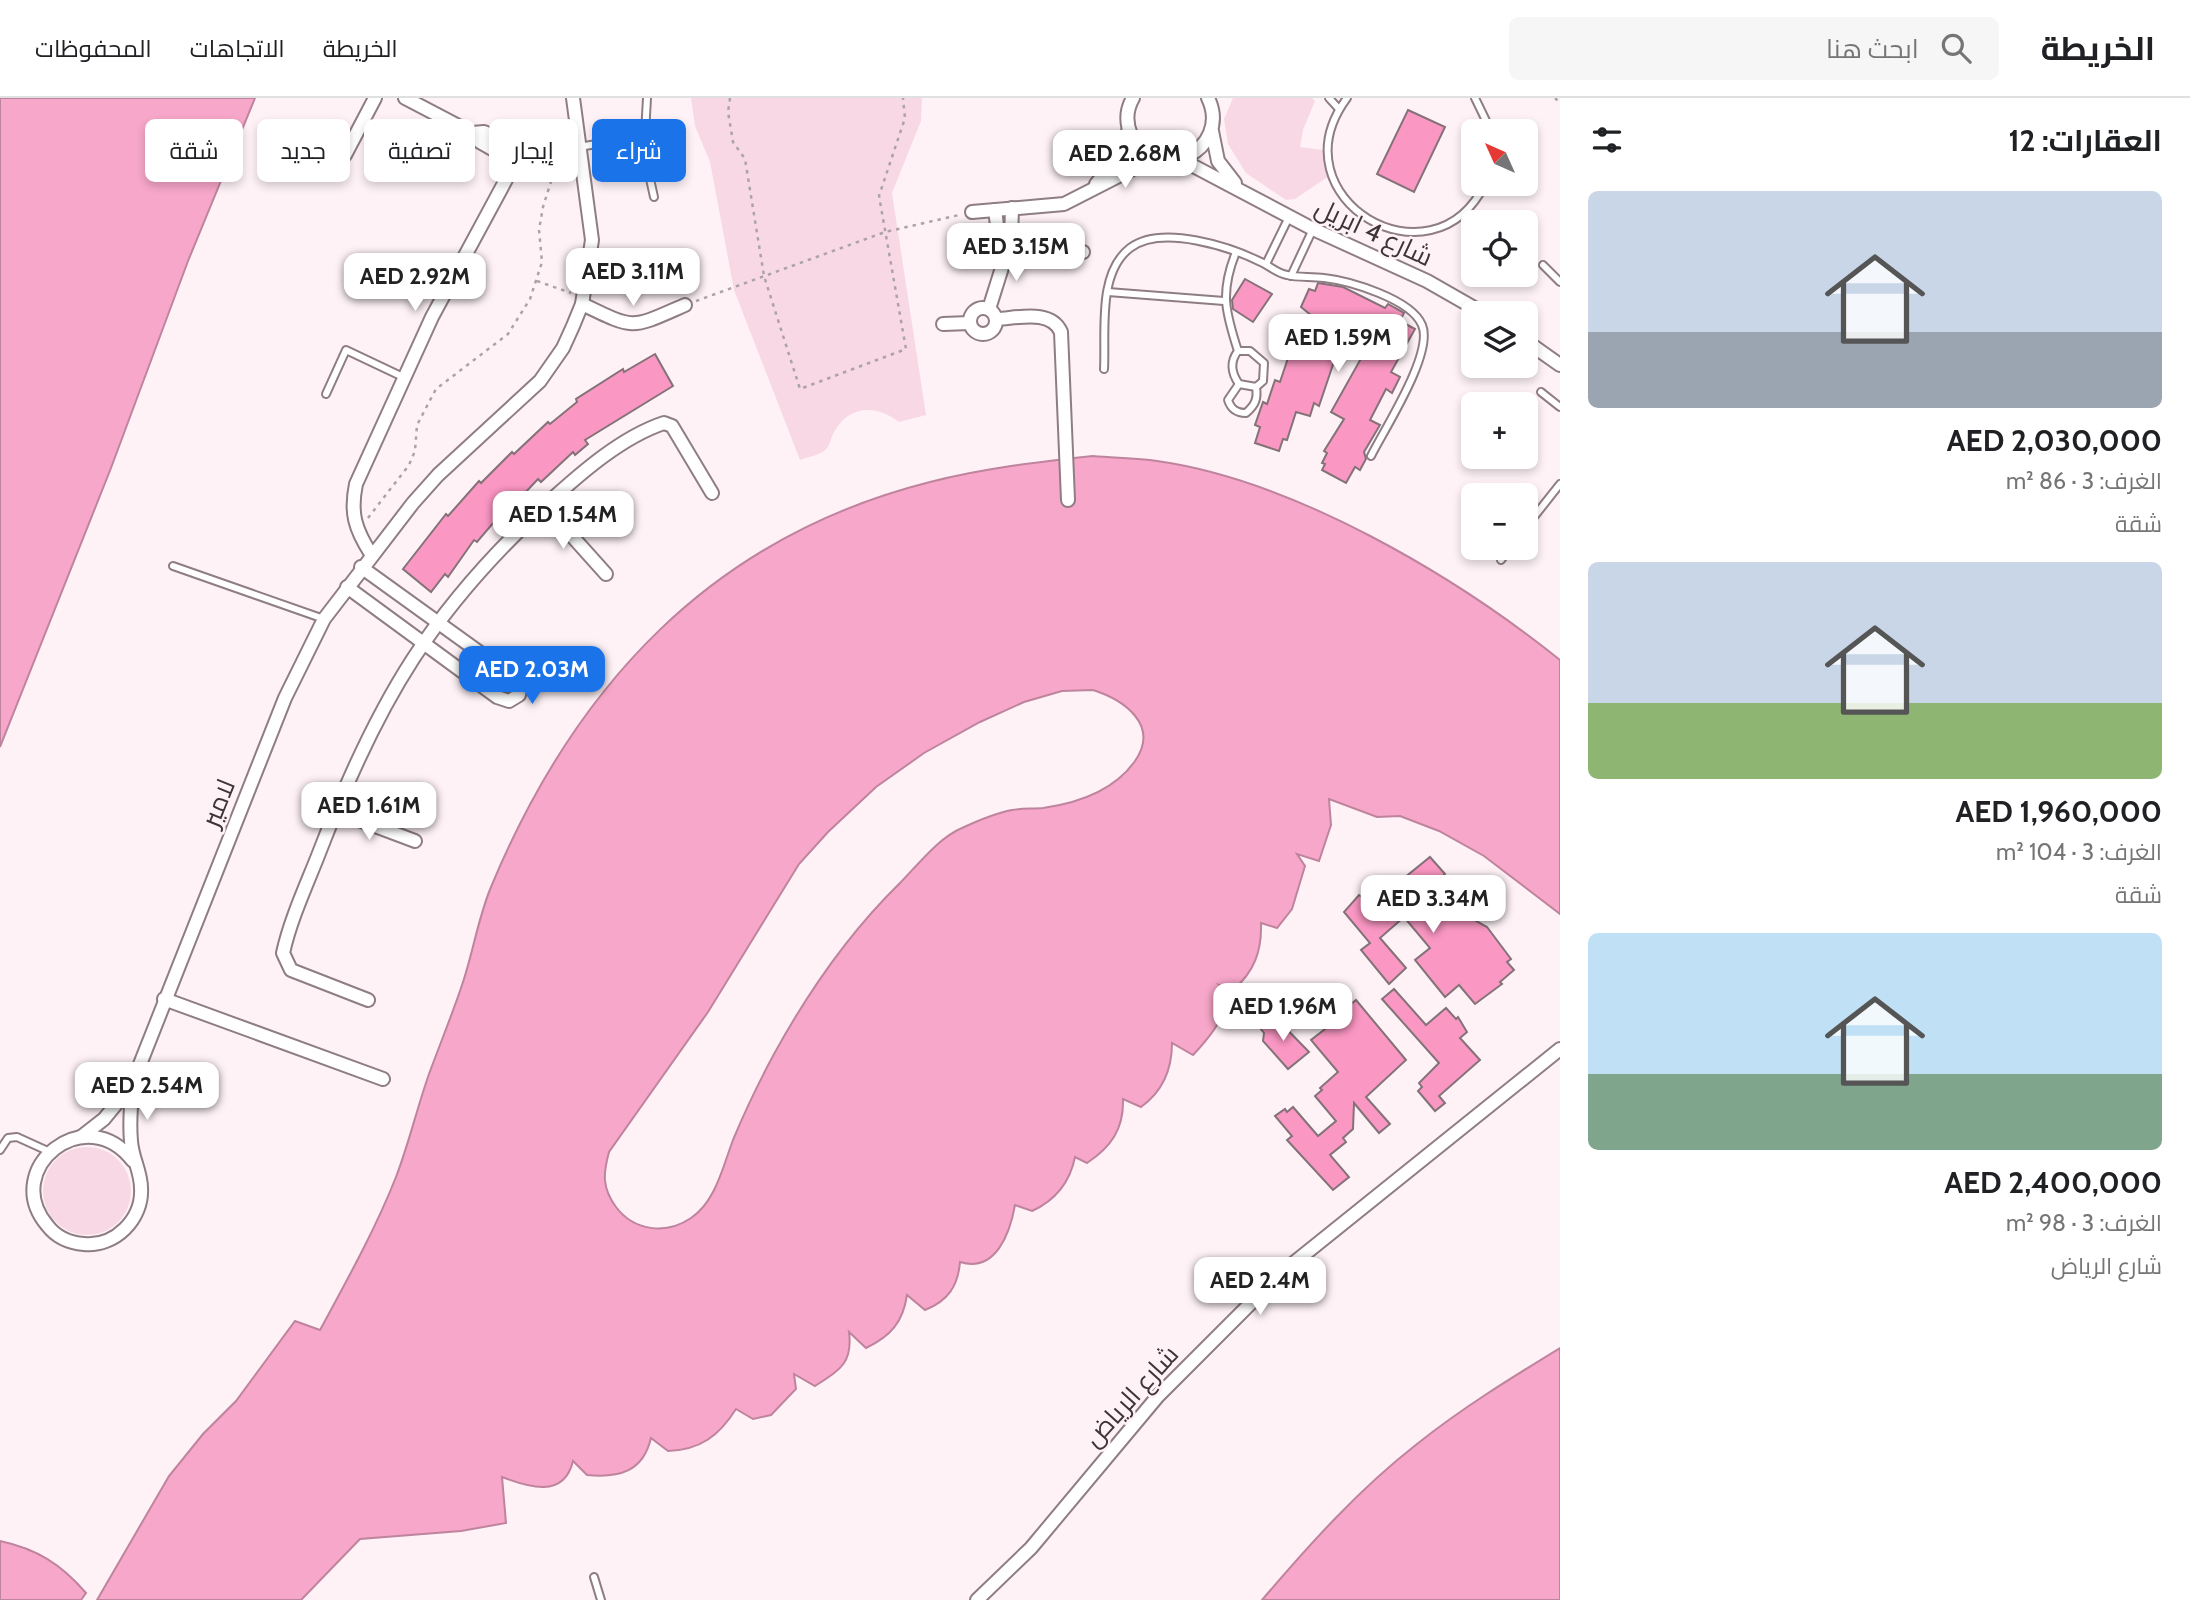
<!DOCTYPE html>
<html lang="ar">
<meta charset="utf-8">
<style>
body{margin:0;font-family:Cabin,Cairo,sans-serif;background:#f6f6f6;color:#202124;direction:rtl;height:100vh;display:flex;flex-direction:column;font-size:26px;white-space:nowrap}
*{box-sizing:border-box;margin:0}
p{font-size:23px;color:#757577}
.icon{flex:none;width:38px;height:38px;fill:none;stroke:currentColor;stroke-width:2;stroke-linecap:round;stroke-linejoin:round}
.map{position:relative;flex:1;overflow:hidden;direction:ltr}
.side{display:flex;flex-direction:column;background:#fff;width:630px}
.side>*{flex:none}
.hud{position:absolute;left:21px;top:21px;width:665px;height:63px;direction:rtl;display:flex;gap:14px}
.needle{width:46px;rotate:315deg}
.controls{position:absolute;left:1461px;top:21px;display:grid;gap:14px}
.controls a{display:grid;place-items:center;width:77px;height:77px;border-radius:10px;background:#fff;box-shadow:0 4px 10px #0003;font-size:35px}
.price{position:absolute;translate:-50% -60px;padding:0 16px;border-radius:14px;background:#fff;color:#222;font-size:23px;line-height:46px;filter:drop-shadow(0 2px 4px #0008)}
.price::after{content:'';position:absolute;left:50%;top:42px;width:21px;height:16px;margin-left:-10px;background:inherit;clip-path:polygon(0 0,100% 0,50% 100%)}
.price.on{background:#1a73e8;color:#fff}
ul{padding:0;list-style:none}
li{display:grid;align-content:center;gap:14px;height:371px;padding:0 28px}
li span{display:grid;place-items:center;height:217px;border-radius:10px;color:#555}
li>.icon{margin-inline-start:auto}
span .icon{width:126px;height:126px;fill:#fffc;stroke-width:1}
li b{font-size:30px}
h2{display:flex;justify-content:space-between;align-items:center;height:84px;padding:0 28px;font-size:30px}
.pill{padding:0 24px;border-radius:10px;background:#fff;box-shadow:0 4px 10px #0003;font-size:24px;line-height:63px}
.pill.on{background:#1a73e8;color:#fff}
header{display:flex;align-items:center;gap:42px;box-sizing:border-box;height:98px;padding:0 35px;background:#fff;border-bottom:2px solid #e0e0e0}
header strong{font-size:33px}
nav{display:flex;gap:38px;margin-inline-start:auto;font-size:24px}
.search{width:490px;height:63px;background:#f6f6f6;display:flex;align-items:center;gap:18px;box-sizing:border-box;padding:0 24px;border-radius:10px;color:#757577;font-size:26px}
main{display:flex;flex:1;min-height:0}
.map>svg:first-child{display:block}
.green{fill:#f8d8e4}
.water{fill:#f7a7c9;stroke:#bf849d;stroke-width:2;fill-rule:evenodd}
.building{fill:#fb97c3;stroke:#847279;stroke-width:2}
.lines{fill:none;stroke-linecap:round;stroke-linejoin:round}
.lane-casing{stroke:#8f7d84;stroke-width:10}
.street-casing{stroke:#8f7d84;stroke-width:16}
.path{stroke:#ada3a7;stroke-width:2.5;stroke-dasharray:3.5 5;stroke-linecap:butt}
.lane{stroke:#fff;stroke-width:6}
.street{stroke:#fff;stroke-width:12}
.labels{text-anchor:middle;stroke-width:5;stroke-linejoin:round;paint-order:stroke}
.street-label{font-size:26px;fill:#3c3437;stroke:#fef2f6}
</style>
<header>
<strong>الخريطة</strong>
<div class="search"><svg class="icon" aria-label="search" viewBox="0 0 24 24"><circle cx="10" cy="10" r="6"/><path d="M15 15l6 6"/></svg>ابحث هنا</div>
<nav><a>الخريطة</a><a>الاتجاهات</a><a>المحفوظات</a></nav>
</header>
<main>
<section class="side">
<h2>العقارات: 12<svg class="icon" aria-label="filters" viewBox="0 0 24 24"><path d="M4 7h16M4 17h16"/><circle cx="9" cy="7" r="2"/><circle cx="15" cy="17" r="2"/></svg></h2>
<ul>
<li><span style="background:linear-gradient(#c9d6e8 65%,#9aa5b1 0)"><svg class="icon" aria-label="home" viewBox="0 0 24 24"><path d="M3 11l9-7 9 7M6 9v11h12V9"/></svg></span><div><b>AED 2,030,000</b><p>الغرف: 3 · 86 m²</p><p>شقة</p></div></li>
<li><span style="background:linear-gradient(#c9d6e8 65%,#8fb573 0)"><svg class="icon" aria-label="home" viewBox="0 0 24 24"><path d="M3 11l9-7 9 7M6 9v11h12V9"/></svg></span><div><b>AED 1,960,000</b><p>الغرف: 3 · 104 m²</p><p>شقة</p></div></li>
<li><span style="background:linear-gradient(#bfe0f5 65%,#7fa58c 0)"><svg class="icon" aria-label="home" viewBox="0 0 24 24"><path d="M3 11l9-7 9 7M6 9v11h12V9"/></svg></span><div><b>AED 2,400,000</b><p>الغرف: 3 · 98 m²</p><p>شارع الرياض</p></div></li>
</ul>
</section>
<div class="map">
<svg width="1560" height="1502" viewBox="0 0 1560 1502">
<rect width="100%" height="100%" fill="#fef2f6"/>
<g class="green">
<path d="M691,0H922L921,23L892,95L926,317L899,324C875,306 848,307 833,336C831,340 830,348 826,351C822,357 807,359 800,362L734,192L710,64L695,28Z"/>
<path d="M1233,0H1312L1315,3L1303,32L1300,49L1324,52L1329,78L1295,101L1286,102L1246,75L1228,46L1224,21Z"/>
<circle cx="87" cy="1093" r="44"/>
</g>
<g class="water">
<path d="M0,0H255L188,163L111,370L0,649Z"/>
<path d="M1093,358C1114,360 1136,360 1157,363C1293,382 1454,477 1560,562V816L1484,758L1439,733L1400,718L1377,719L1329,701L1331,727L1319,763L1297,756L1305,768L1292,811L1277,830L1261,825C1262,853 1254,874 1233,892L1219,887L1230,900C1222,923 1210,939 1193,957L1172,945C1172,971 1162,994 1141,1009L1123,1001C1124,1031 1111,1049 1087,1065L1075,1059C1070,1084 1056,1102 1032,1113L1015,1107C1010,1135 996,1175 960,1164C958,1188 948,1203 925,1212L907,1197C903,1224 891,1238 866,1250L849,1234C853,1265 840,1272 815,1288L794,1276L796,1291L771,1317L753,1321L736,1311C719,1338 700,1352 668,1353L651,1340C643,1374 619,1380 587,1377L573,1363C564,1401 528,1389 502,1379L506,1425L461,1433L360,1441L301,1502H97L169,1378L203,1336L236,1303L295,1223L320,1232C347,1182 375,1132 396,1079C409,1045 417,1010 429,976C440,946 452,917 462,887C473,855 478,820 491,789C575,587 712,439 930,384C984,370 1038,364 1093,358ZM1093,592C1124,602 1160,627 1135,663C1114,693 1078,705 1043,710C1033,711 1022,710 1012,712C996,715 977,723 962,730C938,740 917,768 899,786C850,834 807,896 774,956C759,984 745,1013 733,1042C723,1068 716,1103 691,1120C666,1137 634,1133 616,1109C602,1090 603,1076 609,1054L708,914L799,766L828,734L876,689L924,655L980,624L1024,604L1062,593Z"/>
<path d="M1560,1250V1502H1262C1309,1447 1359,1391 1417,1346C1462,1310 1511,1280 1560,1250Z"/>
<path d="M0,1443C37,1451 61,1466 86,1495L81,1502H0Z"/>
</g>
<g class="building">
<path d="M1408,12L1445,29L1414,94L1377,76Z"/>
<path d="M1245,181L1272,196L1253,224L1233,211L1232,202Z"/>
<path d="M1318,185L1343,189L1385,210L1388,206L1404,215L1400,223L1415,231L1391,274L1400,279L1392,295L1386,291L1370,322L1380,327L1364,354L1366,361L1360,372L1355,369L1346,385L1322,372L1325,366L1322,365L1327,355L1324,353L1344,321L1331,314L1368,248L1343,237L1319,308L1314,305L1310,318L1296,314L1287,342L1283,341L1279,353L1255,345L1260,329L1255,327L1263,304L1267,306L1275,282L1280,284L1292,248L1301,251L1312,218L1301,209L1309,191L1315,193Z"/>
<path d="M655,256L673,288L585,342L588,346L575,357L573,354L541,384L538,381L508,413L506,410L477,444L474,442L448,479L445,476L431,494L403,471L446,416L448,418L479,383L481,385L512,354L514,356L548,324L550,326L577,304L576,301L623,271L624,274Z"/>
<path d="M1430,759L1445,776L1437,783L1460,811L1463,808L1476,823L1487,829L1511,861L1507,864L1514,872L1500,884L1502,886L1475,906L1459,887L1445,899L1415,862L1430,850L1404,819L1380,840L1406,870L1389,886L1361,852L1370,845L1344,814L1359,797L1372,806Z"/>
<path d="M1394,891L1426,927L1446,910L1456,921L1458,919L1467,934L1460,940L1480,962L1439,998L1445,1005L1435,1013L1418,993L1422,989L1419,985L1439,965L1382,901Z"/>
<path d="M1356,902L1406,962L1366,999L1390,1026L1379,1035L1354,1005L1353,1031L1343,1040L1346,1044L1330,1057L1349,1079L1333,1092L1287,1042L1292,1038L1275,1018L1285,1011L1287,1014L1293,1009L1318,1038L1336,1023L1315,998L1322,992L1320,990L1338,974L1311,942L1347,914L1345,911Z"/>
<path d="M1274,918L1309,954L1288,971L1263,943L1264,935L1260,930Z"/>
</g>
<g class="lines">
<g class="lane-casing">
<g id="lane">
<path d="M647,0L644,54L654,99"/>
<path d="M1329,0L1339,11"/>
<path d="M1347,0C1273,100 1432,194 1485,86"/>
<path d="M1475,0L1491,33"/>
<path d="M579,49L643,38"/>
<path d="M1236,154C1220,194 1225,213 1238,253"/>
<path d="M1266,166L1289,119"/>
<path d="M1543,167L1560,184"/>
<path d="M1291,178L1313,131"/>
<path d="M1108,194L1224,203"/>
<path d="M1238,253H1250L1264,265L1263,283L1256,289L1239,286C1231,275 1230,263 1238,253Z"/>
<path d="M1104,271C1106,235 1097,175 1130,150C1162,126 1231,149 1263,165C1271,169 1277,175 1287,177C1298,180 1312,178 1324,180C1350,183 1411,201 1422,227C1434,255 1385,330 1371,358"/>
<path d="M1239,286L1228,302C1231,311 1236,315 1246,315C1255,307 1258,301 1256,289"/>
<path d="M1541,294L1560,309"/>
<path d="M326,296L346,252L403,279"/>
<path d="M1526,429L1560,386"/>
<path d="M1501,462L1510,450"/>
<path d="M173,468L324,521"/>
<path d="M0,1052L8,1040L17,1039L50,1054"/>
<path d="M594,1479L601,1502"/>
</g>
</g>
<g class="street-casing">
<g id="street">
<path d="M405,0L472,35L480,44L515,64"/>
<path d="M1133,0C1126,12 1126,25 1131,37C1155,90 1233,52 1208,0"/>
<path d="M1212,33L1218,63L1235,85"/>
<path d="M472,35L484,34L522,52"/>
<path d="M345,57L375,0"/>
<path d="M1182,62L1313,131L1427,183L1483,215"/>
<path d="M1096,86L1110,69L1129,32"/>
<path d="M995,112L999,143L1007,150"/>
<path d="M972,114L1064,106L1154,60"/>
<path d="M1006,154H1083"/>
<path d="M582,206C636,232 630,231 685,207"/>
<circle cx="983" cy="223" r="13"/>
<path d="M989,211L1011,141L1012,110"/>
<path d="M997,221C1018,220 1051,211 1061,234L1068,402"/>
<path d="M943,226L970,225"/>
<path d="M1526,243L1560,267"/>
<path d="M545,408L606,476"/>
<path d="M371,456C355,431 350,415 356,386L432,219L522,52L553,34H576"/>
<path d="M347,489L497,599L509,603L519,597L521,588L515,580L361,469"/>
<path d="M335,713L415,743"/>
<path d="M164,901L383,981"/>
<path d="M368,902L291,872L283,855C291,819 308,784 321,750C378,602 432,511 550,403C582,374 622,339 664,325L672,328L712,395"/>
<path d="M81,1039L104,1021L131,988"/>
<path d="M133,1063C86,1001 0,1071 47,1127C56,1139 70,1145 84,1146C115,1149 143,1121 141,1090C141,1073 132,1060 131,1043C129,1023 131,1004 133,984L285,600L324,521L413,405L438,377L540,283L563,250L573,228L582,206L592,142L573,0"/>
<path d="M977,1502L1031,1450L1158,1298L1280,1176L1560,951"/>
</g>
</g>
<g class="path">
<path d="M730,0L728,14L733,44L745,61L764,178L800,291L906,251L879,98L905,20L903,0"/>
<path d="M1555,0L1560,5"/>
<path d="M537,183L571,195"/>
<path d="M696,203L885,134L959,117"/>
<path d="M368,420L409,367L415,353L417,327L436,291L508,236L530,201L542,164L539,132L543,109L554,74L566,52"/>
</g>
<use href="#lane" class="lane"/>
<use href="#street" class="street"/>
</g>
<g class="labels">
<g class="street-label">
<text transform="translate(1374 134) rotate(25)" y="9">شارع 4 ابريل</text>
<text transform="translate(218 705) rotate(-68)" y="9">لامير</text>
<text transform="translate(1131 1298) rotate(-48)" y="9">شارع الرياض</text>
</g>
</g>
</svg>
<div class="controls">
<a><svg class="needle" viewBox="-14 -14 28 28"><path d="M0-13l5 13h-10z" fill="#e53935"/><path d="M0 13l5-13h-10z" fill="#757577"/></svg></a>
<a><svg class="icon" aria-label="locate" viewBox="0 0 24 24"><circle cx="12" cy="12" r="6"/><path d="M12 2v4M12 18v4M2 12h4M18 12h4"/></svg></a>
<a><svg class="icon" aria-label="layers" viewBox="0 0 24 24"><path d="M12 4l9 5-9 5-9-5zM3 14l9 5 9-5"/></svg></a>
<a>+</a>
<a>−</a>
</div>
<b class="price" style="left:1125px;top:92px">AED 2.68M</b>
<b class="price" style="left:1016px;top:185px">AED 3.15M</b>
<b class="price" style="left:633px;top:210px">AED 3.11M</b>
<b class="price" style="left:415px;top:215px">AED 2.92M</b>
<b class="price" style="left:1338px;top:276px">AED 1.59M</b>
<b class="price" style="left:563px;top:453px">AED 1.54M</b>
<b class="price on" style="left:532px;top:608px">AED 2.03M</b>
<b class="price" style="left:369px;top:744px">AED 1.61M</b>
<b class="price" style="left:1433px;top:837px">AED 3.34M</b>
<b class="price" style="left:1283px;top:945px">AED 1.96M</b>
<b class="price" style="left:147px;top:1024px">AED 2.54M</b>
<b class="price" style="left:1260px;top:1219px">AED 2.4M</b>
<div class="hud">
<a class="pill on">شراء</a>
<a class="pill">إيجار</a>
<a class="pill">تصفية</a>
<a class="pill">جديد</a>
<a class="pill">شقة</a>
</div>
</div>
</main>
